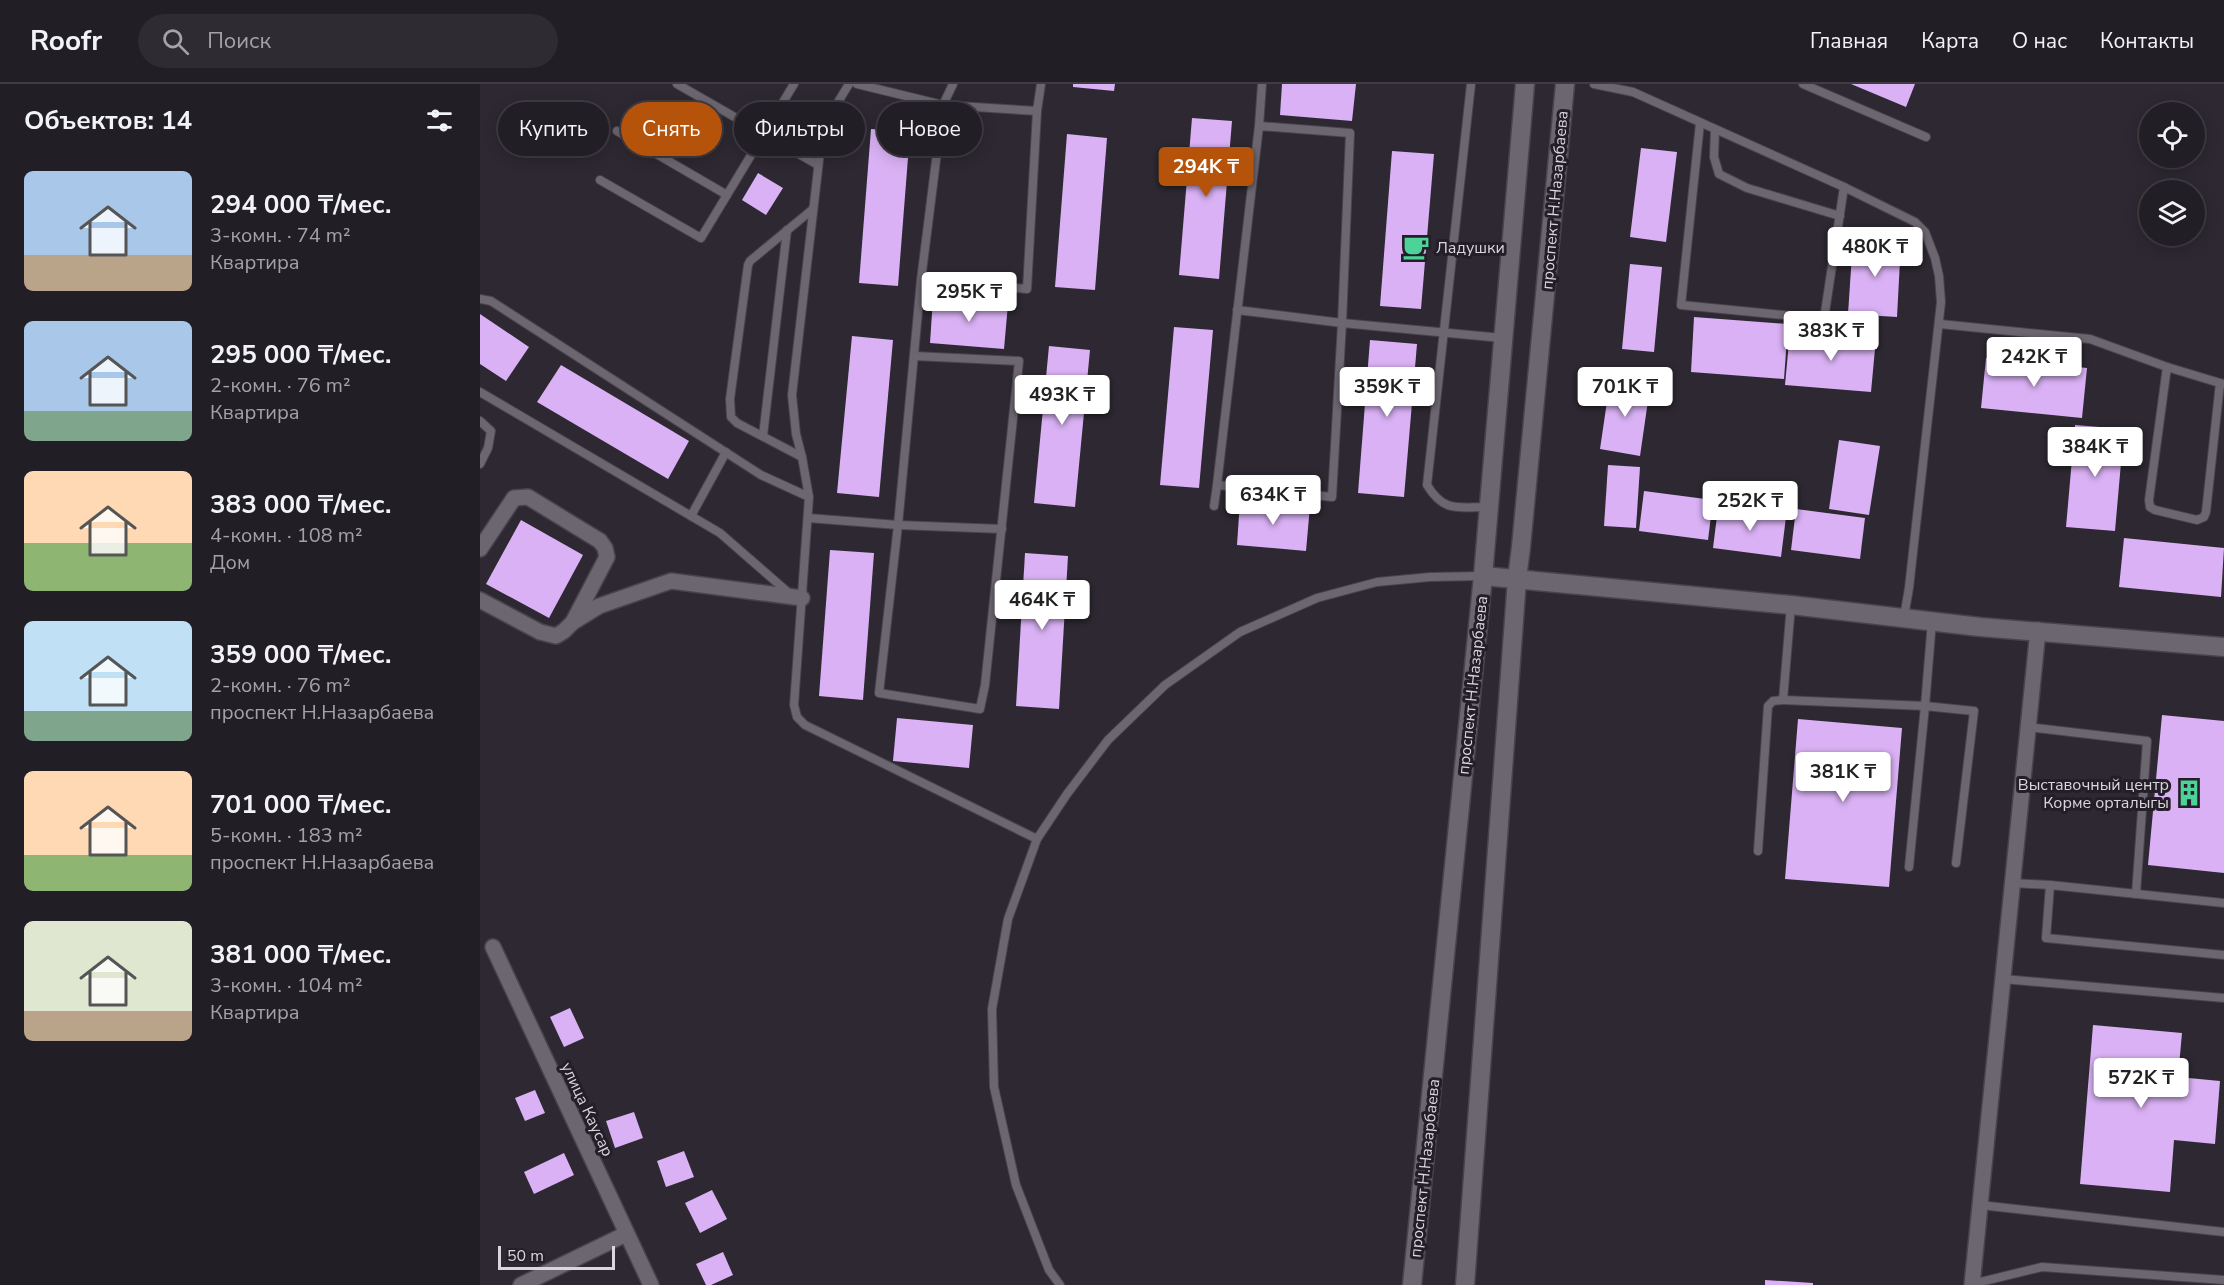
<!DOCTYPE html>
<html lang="ru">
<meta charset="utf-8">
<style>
body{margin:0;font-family:"Nunito Sans",sans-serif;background:#2e2b32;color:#f1f3f6;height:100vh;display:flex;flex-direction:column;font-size:22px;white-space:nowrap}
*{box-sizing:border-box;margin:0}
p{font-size:20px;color:#a2a2a7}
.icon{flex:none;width:33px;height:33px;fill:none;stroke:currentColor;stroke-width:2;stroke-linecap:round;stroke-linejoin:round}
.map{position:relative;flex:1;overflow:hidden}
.panel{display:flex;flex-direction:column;background:#221e25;width:480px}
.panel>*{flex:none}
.hud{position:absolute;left:18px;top:18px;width:570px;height:54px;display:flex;gap:12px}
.controls{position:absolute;left:1659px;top:18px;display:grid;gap:12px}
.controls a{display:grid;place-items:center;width:66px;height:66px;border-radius:50%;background:#221e25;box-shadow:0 3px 15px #0003,0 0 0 2px #3f3c42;font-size:30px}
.scale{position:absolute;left:18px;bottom:15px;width:117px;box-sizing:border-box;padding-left:6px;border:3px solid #dad6dd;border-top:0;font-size:16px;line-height:21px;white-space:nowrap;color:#dad6dd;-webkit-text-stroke:4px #231e27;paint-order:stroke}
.price{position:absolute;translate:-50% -51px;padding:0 14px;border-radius:6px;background:#fff;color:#222;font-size:20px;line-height:39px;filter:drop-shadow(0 2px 3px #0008)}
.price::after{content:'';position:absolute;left:50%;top:36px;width:18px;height:14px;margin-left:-9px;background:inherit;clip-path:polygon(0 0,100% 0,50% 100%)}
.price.active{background:#b45309;color:#fff}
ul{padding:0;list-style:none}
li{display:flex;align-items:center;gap:18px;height:150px;padding:0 24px}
li span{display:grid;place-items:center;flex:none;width:168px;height:120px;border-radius:9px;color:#555}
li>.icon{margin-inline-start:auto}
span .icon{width:72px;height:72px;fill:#fffc;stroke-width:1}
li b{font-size:26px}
h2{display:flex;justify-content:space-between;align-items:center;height:72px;padding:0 24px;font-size:26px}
.pill{padding:0 21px;border-radius:27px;background:#221e25;box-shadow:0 3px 15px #0003,0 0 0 2px #3f3c42;font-size:21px;line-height:54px}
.pill.active{background:#b45309;color:#fff}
header{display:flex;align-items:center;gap:36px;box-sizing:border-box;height:84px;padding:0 30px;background:#221e25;border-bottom:2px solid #3f3c42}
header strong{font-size:28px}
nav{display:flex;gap:33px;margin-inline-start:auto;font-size:21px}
.search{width:420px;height:54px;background:#2e2b32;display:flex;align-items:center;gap:15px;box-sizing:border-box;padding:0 21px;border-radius:33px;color:#a2a2a7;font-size:22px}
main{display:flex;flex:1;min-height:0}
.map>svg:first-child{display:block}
.building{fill:#d9b1f4}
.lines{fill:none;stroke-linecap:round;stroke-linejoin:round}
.service-casing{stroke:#49434c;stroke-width:10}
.minor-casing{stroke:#49434c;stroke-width:18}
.tertiary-casing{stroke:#49434c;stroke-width:21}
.secondary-casing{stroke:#49434c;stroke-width:21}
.service{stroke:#6c6671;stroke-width:8}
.minor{stroke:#6c6671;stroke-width:15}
.tertiary{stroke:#6c6671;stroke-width:18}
.secondary{stroke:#6c6671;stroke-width:18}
.labels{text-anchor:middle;stroke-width:6;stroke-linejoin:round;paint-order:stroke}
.street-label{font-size:16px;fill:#dad6dd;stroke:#231e27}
.poi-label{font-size:16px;fill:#dad6dd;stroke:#231e27;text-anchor:start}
</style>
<header>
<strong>Roofr</strong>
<div class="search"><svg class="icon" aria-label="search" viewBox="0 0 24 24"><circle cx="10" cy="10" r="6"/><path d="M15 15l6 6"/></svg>Поиск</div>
<nav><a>Главная</a><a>Карта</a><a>О нас</a><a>Контакты</a></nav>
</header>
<main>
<section class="panel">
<h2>Объектов: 14<svg class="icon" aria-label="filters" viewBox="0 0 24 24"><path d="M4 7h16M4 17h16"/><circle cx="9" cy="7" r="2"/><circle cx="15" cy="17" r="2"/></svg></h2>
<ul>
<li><span style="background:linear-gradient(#a9c7e8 70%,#b9a48a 0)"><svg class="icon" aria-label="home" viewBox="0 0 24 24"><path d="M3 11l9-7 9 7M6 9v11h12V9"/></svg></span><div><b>294 000 ₸/мес.</b><p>3-комн. · 74 m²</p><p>Квартира</p></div></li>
<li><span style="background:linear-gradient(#a9c7e8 75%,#7fa58c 0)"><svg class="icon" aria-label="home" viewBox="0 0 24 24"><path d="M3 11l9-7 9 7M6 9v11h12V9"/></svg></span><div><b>295 000 ₸/мес.</b><p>2-комн. · 76 m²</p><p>Квартира</p></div></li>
<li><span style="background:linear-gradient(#ffd9b3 60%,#8fb573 0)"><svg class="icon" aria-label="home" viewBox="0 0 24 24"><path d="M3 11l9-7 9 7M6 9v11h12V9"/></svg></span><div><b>383 000 ₸/мес.</b><p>4-комн. · 108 m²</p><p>Дом</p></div></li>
<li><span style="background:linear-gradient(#bfe0f5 75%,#7fa58c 0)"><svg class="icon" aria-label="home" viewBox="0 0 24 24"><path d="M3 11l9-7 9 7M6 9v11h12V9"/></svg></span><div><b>359 000 ₸/мес.</b><p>2-комн. · 76 m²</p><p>проспект Н.Назарбаева</p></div></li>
<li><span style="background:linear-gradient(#ffd9b3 70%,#8fb573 0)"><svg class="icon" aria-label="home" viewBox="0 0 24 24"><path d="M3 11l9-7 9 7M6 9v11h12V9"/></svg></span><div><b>701 000 ₸/мес.</b><p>5-комн. · 183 m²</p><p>проспект Н.Назарбаева</p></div></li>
<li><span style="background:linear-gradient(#dfe7d0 75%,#b9a48a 0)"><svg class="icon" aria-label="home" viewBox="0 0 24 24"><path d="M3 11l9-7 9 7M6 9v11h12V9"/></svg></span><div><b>381 000 ₸/мес.</b><p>3-комн. · 104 m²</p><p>Квартира</p></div></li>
</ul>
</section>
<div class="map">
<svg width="1744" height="1201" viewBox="0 0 1744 1201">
<rect width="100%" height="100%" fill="#2d2831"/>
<g class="building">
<path d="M593,0H635L634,7L593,3Z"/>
<path d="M802,0H876L872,37L800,31Z"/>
<path d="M1371,0H1435L1426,23Z"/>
<path d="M712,34L752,37L739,195L699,191Z"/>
<path d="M391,45L430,48L418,202L379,199Z"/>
<path d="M587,50L627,54L615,206L575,203Z"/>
<path d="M1161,64L1197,68L1186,158L1150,153Z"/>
<path d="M912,67L954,70L941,225L900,222Z"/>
<path d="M278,89L303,104L286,131L262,116Z"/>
<path d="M1373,155L1421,158L1417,233L1368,230Z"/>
<path d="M1150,180L1182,183L1174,268L1142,265Z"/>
<path d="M453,214L528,220L524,265L450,259Z"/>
<path d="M0,230L49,263L26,297L0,280Z"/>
<path d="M1214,233L1308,240L1304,295L1211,288Z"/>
<path d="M694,243L733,246L719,404L680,401Z"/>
<path d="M1310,247L1396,254L1391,308L1305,301Z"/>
<path d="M372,252L413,256L399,413L357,409Z"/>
<path d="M890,256L937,260L924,413L878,409Z"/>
<path d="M569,262L610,266L595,423L554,419Z"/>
<path d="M1506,274L1607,284L1602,334L1501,324Z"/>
<path d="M81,281L209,357L188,395L57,318Z"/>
<path d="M1130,297L1170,303L1160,372L1120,365Z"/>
<path d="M1595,341L1644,345L1635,447L1586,443Z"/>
<path d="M1359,356L1400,362L1389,431L1349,425Z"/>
<path d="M1128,381L1160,383L1156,444L1124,442Z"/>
<path d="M1164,407L1233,416L1228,456L1159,447Z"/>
<path d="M760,417L830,422L826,467L757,461Z"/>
<path d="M1238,424L1306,433L1301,473L1233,464Z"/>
<path d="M1316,425L1385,434L1380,475L1311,466Z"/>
<path d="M41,436L103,471L69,534L6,500Z"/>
<path d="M1644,454L1744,464L1741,513L1639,503Z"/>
<path d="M350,466L394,469L383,616L339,612Z"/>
<path d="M545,469L588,472L579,625L536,622Z"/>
<path d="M1682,631L1744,637V789L1668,781Z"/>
<path d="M417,634L493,641L489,684L413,677Z"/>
<path d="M1318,635L1422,644L1409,803L1305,795Z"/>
<path d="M90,924L104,954L84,963L70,933Z"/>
<path d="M1613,941L1702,949L1698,993L1740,997L1735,1060L1694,1056L1690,1108L1600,1100Z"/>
<path d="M55,1006L65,1029L45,1037L35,1014Z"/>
<path d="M154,1028L163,1054L135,1064L126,1037Z"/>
<path d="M204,1067L214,1093L186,1103L177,1077Z"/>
<path d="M84,1069L94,1091L54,1110L44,1088Z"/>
<path d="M232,1106L247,1135L220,1149L205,1119Z"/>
<path d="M243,1168L253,1191L231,1201H226L216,1180Z"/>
<path d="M1285,1196L1333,1199V1201H1285Z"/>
</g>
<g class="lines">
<g class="service-casing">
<g id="service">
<path d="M197,0L338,81"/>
<path d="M369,0L352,28L341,59L312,311L316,350L322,373L329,413L314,621L317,633L325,641L557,755"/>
<path d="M377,0L463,21L557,27"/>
<path d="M473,0L463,21L441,196L547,205L557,27L561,0"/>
<path d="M991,0L947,401C964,429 978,423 1008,423"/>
<path d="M1114,0L1153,8L1364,103L1435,138L1445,148L1455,174L1459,192L1461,218L1429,504L1424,533"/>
<path d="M1323,0L1446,53"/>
<path d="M1220,39L1201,221L1344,235L1364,103"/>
<path d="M779,42L782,0"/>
<path d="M1235,45L1234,73L1239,90L1267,104L1360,132"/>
<path d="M137,47L247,111"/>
<path d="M120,96L221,154L314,0"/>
<path d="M441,196L418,441L522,445"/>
<path d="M0,215L11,217L281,391L329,413"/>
<path d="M757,226L862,239L870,49L779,42L737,401L852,413L862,239L1022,254"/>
<path d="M1460,240L1610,255L1687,283L1669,416L1670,423L1675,426L1717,436L1724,433L1726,428L1740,299"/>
<path d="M1687,283L1743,300"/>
<path d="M0,308L240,449L310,510"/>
<path d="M0,337L11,347L8,364L0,380"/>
<path d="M283,352L307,146"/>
<path d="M322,373L257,339L251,333L250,315L268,181L270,177L333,125"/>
<path d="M734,422L737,401"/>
<path d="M211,432L246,368"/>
<path d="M328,434L418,441L399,609L500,625L505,601L539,277L434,272"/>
<path d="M1311,521L1303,616L1445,622L1452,537"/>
<path d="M1548,643L1667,657L1656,810"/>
<path d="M1278,767L1288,622L1293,617L1303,616"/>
<path d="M1429,783L1445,622L1494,627L1476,779"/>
<path d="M1532,799L1570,801L1744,819"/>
<path d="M1570,801L1566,854L1744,871"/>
<path d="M1523,895L1744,914"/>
<path d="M1500,1121L1744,1148"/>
<path d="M1492,1200L1562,1183L1744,1196"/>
<path d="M580,1201L569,1186L536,1101L514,1003L512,925L528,835L557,755L587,710L628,656L685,601L760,548L837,514L897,498L950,493L1002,492"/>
</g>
</g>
<g class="minor-casing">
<g id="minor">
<path d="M0,465L34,414L48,413L120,457L125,464L127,473L93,538"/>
<path d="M0,516L60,548L76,552L84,547L93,538L119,522L191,497L322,514"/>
<path d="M13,863L171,1201"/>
<path d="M41,1201L146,1150"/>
<path d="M1492,1201L1558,546"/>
</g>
</g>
<g class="tertiary-casing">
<path id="tertiary" d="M1003,492L1311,521L1500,543L1744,563"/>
</g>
<g class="secondary-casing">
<g id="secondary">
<path d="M932,1201L1003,492L1045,0"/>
<path d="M985,1201L1037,495L1041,463L1085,0"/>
</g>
</g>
<use href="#service" class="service"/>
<use href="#minor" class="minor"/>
<use href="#tertiary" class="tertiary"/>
<use href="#secondary" class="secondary"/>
</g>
<defs>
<g id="cafe-bare" transform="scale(2.07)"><path d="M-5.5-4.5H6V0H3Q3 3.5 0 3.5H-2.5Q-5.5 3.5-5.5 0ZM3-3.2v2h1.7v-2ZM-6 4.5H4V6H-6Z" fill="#4dd39a" stroke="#231e27" stroke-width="2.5" paint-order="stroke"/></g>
<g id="building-bare" transform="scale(2.07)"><path d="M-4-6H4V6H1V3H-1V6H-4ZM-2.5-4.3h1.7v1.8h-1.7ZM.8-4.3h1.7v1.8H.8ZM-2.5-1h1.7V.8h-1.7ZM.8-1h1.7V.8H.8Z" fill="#4dd39a" stroke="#231e27" stroke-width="2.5" paint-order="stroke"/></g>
</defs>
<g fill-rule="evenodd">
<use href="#cafe-bare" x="936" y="163"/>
<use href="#building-bare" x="1709" y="709"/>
</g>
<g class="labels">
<g class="street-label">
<text transform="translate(1074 116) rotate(-85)" y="6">проспект Н.Назарбаева</text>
<text transform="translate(992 601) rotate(-84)" y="6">проспект Н.Назарбаева</text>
<text transform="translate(108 1025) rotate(65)" y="6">улица Каусар</text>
<text transform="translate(944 1084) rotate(-84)" y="6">проспект Н.Назарбаева</text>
</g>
<g class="poi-label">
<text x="956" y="169">Ладушки</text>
<text x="1689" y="706" text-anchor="end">Выставочный центр<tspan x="1689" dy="18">Корме орталыгы</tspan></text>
</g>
</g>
</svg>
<div class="controls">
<a><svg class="icon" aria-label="locate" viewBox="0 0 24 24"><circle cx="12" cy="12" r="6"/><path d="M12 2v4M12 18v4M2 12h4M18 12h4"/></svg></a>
<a><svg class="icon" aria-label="layers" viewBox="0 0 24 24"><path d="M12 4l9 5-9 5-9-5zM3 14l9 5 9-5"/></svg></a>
</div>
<div class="scale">50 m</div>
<b class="price active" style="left:726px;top:114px">294K ₸</b>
<b class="price" style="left:1395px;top:194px">480K ₸</b>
<b class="price" style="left:489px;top:239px">295K ₸</b>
<b class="price" style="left:1351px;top:278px">383K ₸</b>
<b class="price" style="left:1554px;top:304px">242K ₸</b>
<b class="price" style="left:907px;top:334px">359K ₸</b>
<b class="price" style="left:1145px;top:334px">701K ₸</b>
<b class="price" style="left:582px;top:342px">493K ₸</b>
<b class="price" style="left:1615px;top:394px">384K ₸</b>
<b class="price" style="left:793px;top:442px">634K ₸</b>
<b class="price" style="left:1270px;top:448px">252K ₸</b>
<b class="price" style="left:562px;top:547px">464K ₸</b>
<b class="price" style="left:1363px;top:719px">381K ₸</b>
<b class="price" style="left:1661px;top:1025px">572K ₸</b>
<div class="hud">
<a class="pill">Купить</a>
<a class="pill active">Снять</a>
<a class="pill">Фильтры</a>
<a class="pill">Новое</a>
</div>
</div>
</main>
